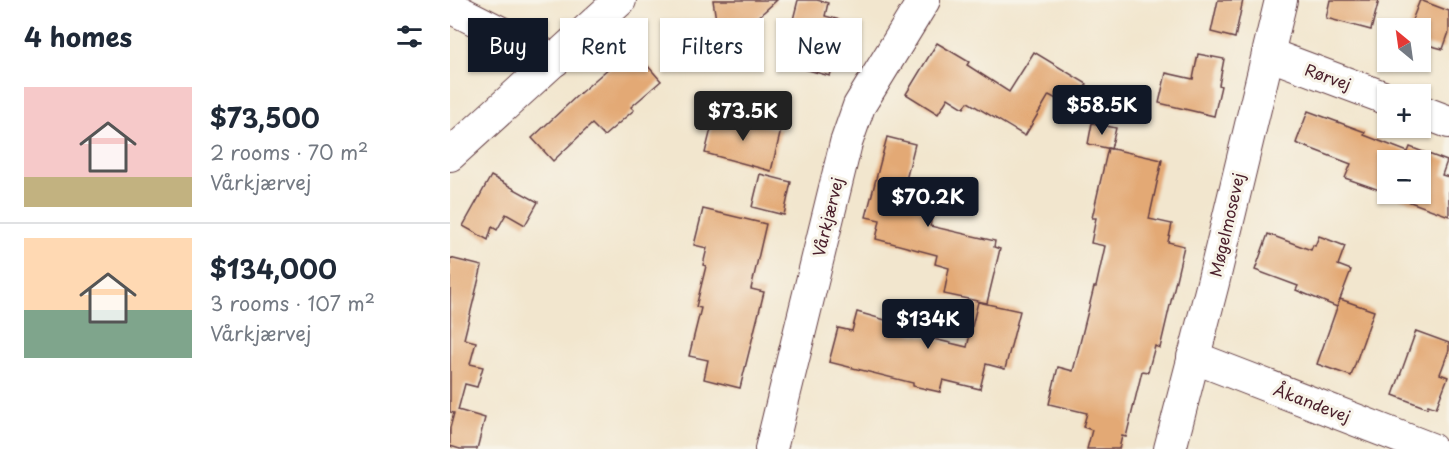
<!DOCTYPE html>
<meta charset="utf-8">
<style>
body{margin:0;font-family:"Playpen Sans",sans-serif;background:#f2f2f3;color:#1f2937;height:100vh;display:flex;flex-direction:column;font-size:22px;white-space:nowrap}
*{box-sizing:border-box;margin:0}
p{font-size:20px;color:#747a83}
.icon{flex:none;width:33px;height:33px;fill:none;stroke:currentColor;stroke-width:2;stroke-linecap:round;stroke-linejoin:round}
.map{position:relative;flex:1;overflow:hidden}
.sheet{display:flex;flex-direction:column;background:#fff;width:450px}
.sheet>*{flex:none}
.guide{position:absolute;left:18px;top:18px;width:570px;height:54px;display:flex;gap:12px}
.needle{width:39px;rotate:331deg}
.buttons{position:absolute;left:927px;top:18px;display:grid;gap:12px}
.buttons a{display:grid;place-items:center;width:54px;height:54px;border-radius:0px;background:#fff;box-shadow:0 2px 4px #0004;font-size:30px}
.price{position:absolute;translate:-50% -51px;padding:0 14px;border-radius:6px;background:#111827;color:#fff;font-size:20px;line-height:39px;filter:drop-shadow(0 2px 3px #0008)}
.price::after{content:'';position:absolute;left:50%;top:36px;width:18px;height:14px;margin-left:-9px;background:inherit;clip-path:polygon(0 0,100% 0,50% 100%)}
.price.selected{background:#222;color:#fff}
ul{padding:0;list-style:none}
li{display:flex;align-items:center;gap:18px;height:150px;padding:0 24px}
li+li{border-top:2px solid #e0e1e3}
li span{display:grid;place-items:center;flex:none;width:168px;height:120px;border-radius:0px;color:#555}
li>.icon{margin-inline-start:auto}
span .icon{width:72px;height:72px;fill:#fffc;stroke-width:1}
li b{font-size:26px}
h2{display:flex;justify-content:space-between;align-items:center;height:72px;padding:0 24px;font-size:26px}
.chip{padding:0 21px;border-radius:0px;background:#fff;box-shadow:0 2px 4px #0004;font-size:21px;line-height:54px}
.chip.selected{background:#111827;color:#fff}
main{display:flex;flex:1;min-height:0}
.map>svg:first-child{display:block}
.building{fill:#e3a975}
.lines{fill:none;stroke-linecap:round;stroke-linejoin:round}
.minor-casing{stroke:#633d43;stroke-width:34}
.minor{stroke:#fff;stroke-width:32}
.labels{text-anchor:middle;stroke-width:6;stroke-linejoin:round;paint-order:stroke}
.street-label{font-size:16px;fill:#4a1f2b;stroke:#f7f3e8}
</style>
<main>
<section class="sheet">
<h2>4 homes<svg class="icon" aria-label="filters" viewBox="0 0 24 24"><path d="M4 7h16M4 17h16"/><circle cx="9" cy="7" r="2"/><circle cx="15" cy="17" r="2"/></svg></h2>
<ul>
<li><span style="background:linear-gradient(#f6c9c9 75%,#c2b280 0)"><svg class="icon" aria-label="home" viewBox="0 0 24 24"><path d="M3 11l9-7 9 7M6 9v11h12V9"/></svg></span><div><b>$73,500</b><p>2 rooms · 70 m²</p><p>Vårkjærvej</p></div></li>
<li><span style="background:linear-gradient(#ffd9b3 60%,#7fa58c 0)"><svg class="icon" aria-label="home" viewBox="0 0 24 24"><path d="M3 11l9-7 9 7M6 9v11h12V9"/></svg></span><div><b>$134,000</b><p>3 rooms · 107 m²</p><p>Vårkjærvej</p></div></li>
</ul>
</section>
<div class="map">
<svg width="999" height="449" viewBox="0 0 999 449">
<rect width="100%" height="100%" fill="#f7f3e8"/>
<filter id="ink" filterUnits="userSpaceOnUse"><feTurbulence type="fractalNoise" baseFrequency=".0167" numOctaves="2"/><feDisplacementMap in="SourceGraphic" scale="12" xChannelSelector="R" yChannelSelector="G"/><feConvolveMatrix kernelMatrix="1 2 1 2 8 2 1 2 1" color-interpolation-filters="sRGB"/></filter>
<filter id="wash" filterUnits="userSpaceOnUse"><feTurbulence type="fractalNoise" baseFrequency=".008" numOctaves="4" result="noise"/><feDisplacementMap in="SourceGraphic" scale="24" xChannelSelector="R" yChannelSelector="G"/><feGaussianBlur stdDeviation="1.35" result="paint"/><feColorMatrix in="noise" values="0 0 0 0 0 0 0 0 0 0 0 0 0 0 0 0 0 1.4 0 .05"/><feComposite in="paint" operator="in"/></filter>
<g filter="url(#wash)">
<rect width="100%" height="100%" fill="#f2e6ce"/>
<g id="blocks">
<g class="building">
<path d="M263,0H327L281,42L267,27Z"/>
<path d="M348,0H367L378,3L375,16L394,21L380,76L332,63Z"/>
<path d="M768,0H793L785,38L761,32Z"/>
<path d="M880,0H929L921,30L876,18Z"/>
<path d="M970,0L999,11V32L993,49L970,43V28H959Z"/>
<path d="M487,43L519,62L517,65L559,92L584,52L637,84L623,108L599,95L575,136L518,102L514,108L498,98L488,114L456,94Z"/>
<path d="M182,48L211,81L181,107L184,110L154,136L142,124L103,161L82,138L130,93Z"/>
<path d="M748,54L774,59L769,85L771,86L764,116L709,103L716,73L743,79Z"/>
<path d="M858,111L915,132L914,135L958,152L960,147L997,161L992,175L999,177V216L938,194H970V160H938V193L895,178L901,164L846,143Z"/>
<path d="M265,113L331,130L321,171L255,153Z"/>
<path d="M642,123L666,128L661,149L638,144Z"/>
<path d="M437,137L465,144L454,188L487,196L480,226L545,241L544,247L550,249L537,303L494,294L499,268L485,264L487,255L426,239L430,220L416,217Z"/>
<path d="M658,148L712,160L699,219L722,224L718,242L734,246L710,348L705,346L698,372L692,371L676,437L672,436L669,449H637L642,430L633,427L637,413L599,404L608,367L623,371L644,287H646L655,246L641,243L646,218H642Z"/>
<path d="M310,174L341,182L334,215L302,207Z"/>
<path d="M41,176L88,202L75,225L56,214L47,230L42,227L38,240L13,226Z"/>
<path d="M253,209L316,224L301,289L314,292L290,388L254,379L258,360L239,356L251,308L246,307L256,266L253,265L257,248L244,245Z"/>
<path d="M818,234L861,250L863,245L865,246L869,236L895,246L888,265L901,270L887,307L846,290L848,286L805,270Z"/>
<path d="M0,258L32,266L14,339L26,342L20,364L33,367L27,387L15,384L8,410L35,418L27,449H10L0,446V428L4,413L0,412Z"/>
<path d="M890,299L924,311L901,376L867,364Z"/>
<path d="M528,302L570,311L555,369L536,364L530,389L493,380L490,392L463,386V383L379,362L388,328L402,331L407,312L446,323V330L517,347Z"/>
<path d="M966,331L999,343V350L990,374L998,377L986,408L978,405L977,408L943,395Z"/>
</g>
</g>
</g>
<g filter="url(#ink)">
<use href="#blocks" fill-opacity="0" stroke="#633d43" stroke-width="1.5"/>
<g class="lines">
<g class="minor-casing">
<g id="minor">
<path d="M0,7L105,60"/>
<path d="M818,54L938,99"/>
<path d="M970,111L999,122"/>
<path d="M0,155L170,0"/>
<path d="M743,357L981,449"/>
<path d="M321,449L396,143L409,106L474,0"/>
<path d="M720,449L763,283L831,0"/>
</g>
</g>
<use href="#minor" class="minor"/>
</g>
</g>
<g class="labels">
<g class="street-label">
<text transform="translate(878 77) rotate(20)" y="6">Rørvej</text>
<text transform="translate(378 217) rotate(-76)" y="6">Vårkjærvej</text>
<text transform="translate(777 225) rotate(-77)" y="6">Møgelmosevej</text>
<text transform="translate(862 403) rotate(21)" y="6">Åkandevej</text>
</g>
</g>
</svg>
<div class="buttons">
<a><svg class="needle" viewBox="-14 -14 28 28"><path d="M0-13l5 13h-10z" fill="#e53935"/><path d="M0 13l5-13h-10z" fill="#747a83"/></svg></a>
<a>+</a>
<a>−</a>
</div>
<b class="price" style="left:652px;top:136px">$58.5K</b>
<b class="price selected" style="left:293px;top:142px">$73.5K</b>
<b class="price" style="left:478px;top:228px">$70.2K</b>
<b class="price" style="left:478px;top:350px">$134K</b>
<div class="guide">
<a class="chip selected">Buy</a>
<a class="chip">Rent</a>
<a class="chip">Filters</a>
<a class="chip">New</a>
</div>
</div>
</main>
